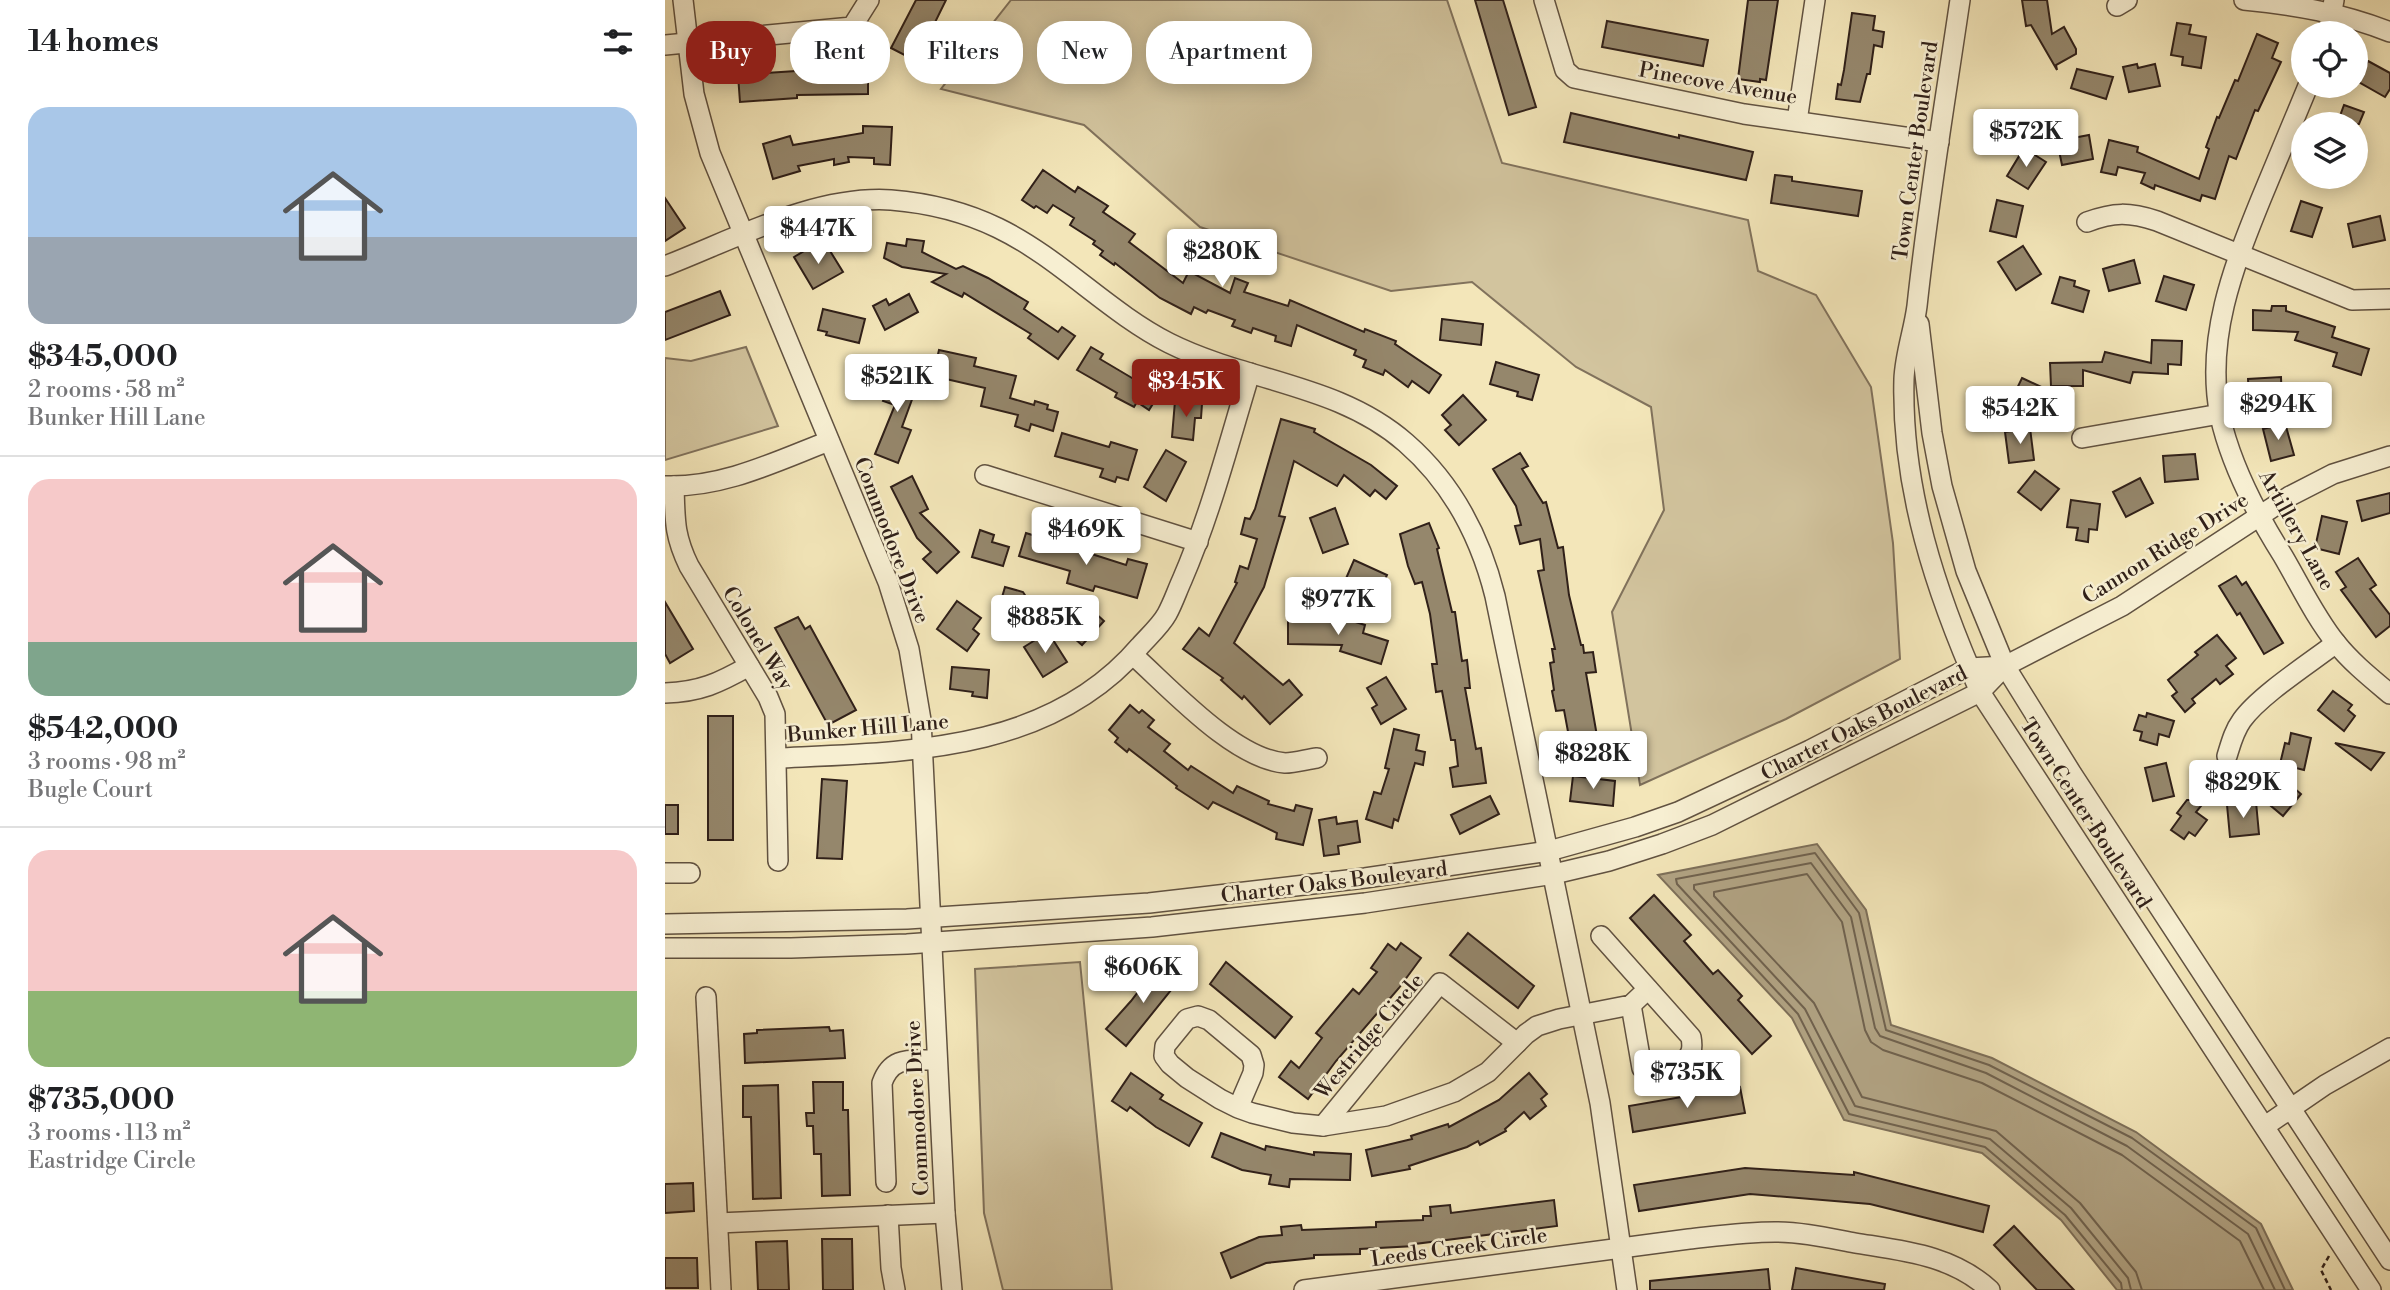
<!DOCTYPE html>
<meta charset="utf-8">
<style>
body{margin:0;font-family:"Libre Bodoni",serif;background:#f6f6f6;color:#202124;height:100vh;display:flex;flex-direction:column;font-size:26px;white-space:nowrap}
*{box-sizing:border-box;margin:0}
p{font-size:23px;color:#757577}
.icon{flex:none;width:38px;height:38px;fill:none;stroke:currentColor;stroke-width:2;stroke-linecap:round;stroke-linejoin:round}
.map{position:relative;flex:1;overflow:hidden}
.drawer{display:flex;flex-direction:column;background:#fff;width:665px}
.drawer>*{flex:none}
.banner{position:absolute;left:21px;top:21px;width:665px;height:63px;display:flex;gap:14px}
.fabs{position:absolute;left:1626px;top:21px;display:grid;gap:14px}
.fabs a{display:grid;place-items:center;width:77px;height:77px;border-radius:50%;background:#fff;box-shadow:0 4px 18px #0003;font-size:35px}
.price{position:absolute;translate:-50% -60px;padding:0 16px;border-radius:7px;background:#fff;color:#222;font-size:23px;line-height:46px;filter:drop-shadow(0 2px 4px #0008)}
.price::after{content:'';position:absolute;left:50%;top:42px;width:21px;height:16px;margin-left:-10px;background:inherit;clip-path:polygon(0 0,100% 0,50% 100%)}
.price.selected{background:#8f2418;color:#fff}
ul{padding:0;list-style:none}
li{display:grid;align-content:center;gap:14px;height:371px;padding:0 28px}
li+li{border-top:2px solid #e0e0e0}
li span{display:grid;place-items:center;height:217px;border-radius:21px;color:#555}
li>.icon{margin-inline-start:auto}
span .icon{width:126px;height:126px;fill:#fffc;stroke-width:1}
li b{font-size:30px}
h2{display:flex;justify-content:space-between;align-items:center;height:84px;padding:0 28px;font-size:30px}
.chip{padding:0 24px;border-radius:28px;background:#fff;box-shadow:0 4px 18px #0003;font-size:24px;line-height:63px}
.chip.selected{background:#8f2418;color:#fff}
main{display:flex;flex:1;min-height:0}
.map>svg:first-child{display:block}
.green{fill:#d2c49e;stroke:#81725c;stroke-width:2}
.water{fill:#b1a383;stroke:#7d6f59;stroke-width:2}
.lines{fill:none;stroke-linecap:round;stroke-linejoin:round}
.shore{stroke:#70624e;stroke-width:2}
.building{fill:#95876c;stroke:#302019;stroke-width:2}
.minor-casing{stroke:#615241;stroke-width:22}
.path{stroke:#302019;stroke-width:2.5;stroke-dasharray:5 3.5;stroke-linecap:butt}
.minor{stroke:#f7efd2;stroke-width:19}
.labels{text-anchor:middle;stroke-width:5;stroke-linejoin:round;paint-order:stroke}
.street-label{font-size:21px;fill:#302019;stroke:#f7efd2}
</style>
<main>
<section class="drawer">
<h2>14 homes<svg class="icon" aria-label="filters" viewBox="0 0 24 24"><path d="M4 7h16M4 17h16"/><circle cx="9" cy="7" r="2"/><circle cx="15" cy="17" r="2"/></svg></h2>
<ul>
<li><span style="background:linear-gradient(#a9c7e8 60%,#9aa5b1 0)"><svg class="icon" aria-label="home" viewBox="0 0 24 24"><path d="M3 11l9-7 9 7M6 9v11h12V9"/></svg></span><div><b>$345,000</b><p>2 rooms · 58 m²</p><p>Bunker Hill Lane</p></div></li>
<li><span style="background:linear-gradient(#f6c9c9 75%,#7fa58c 0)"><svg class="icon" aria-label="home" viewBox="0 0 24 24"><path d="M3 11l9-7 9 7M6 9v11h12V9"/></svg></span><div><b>$542,000</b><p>3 rooms · 98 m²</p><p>Bugle Court</p></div></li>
<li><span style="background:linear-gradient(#f6c9c9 65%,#8fb573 0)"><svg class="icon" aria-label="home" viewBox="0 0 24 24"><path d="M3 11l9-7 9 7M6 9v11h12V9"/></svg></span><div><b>$735,000</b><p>3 rooms · 113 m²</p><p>Eastridge Circle</p></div></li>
</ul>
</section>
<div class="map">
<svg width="1725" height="1290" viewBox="0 0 1725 1290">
<rect width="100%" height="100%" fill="#f3e6b9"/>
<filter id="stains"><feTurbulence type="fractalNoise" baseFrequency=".00286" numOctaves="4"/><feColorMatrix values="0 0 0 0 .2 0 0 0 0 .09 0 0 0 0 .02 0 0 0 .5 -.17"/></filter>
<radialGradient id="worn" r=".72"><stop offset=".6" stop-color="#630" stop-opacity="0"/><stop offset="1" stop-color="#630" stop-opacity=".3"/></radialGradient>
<g class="green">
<path d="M346,0H782L837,163L1083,220L1093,271L1151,295L1206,387L1228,543L1235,659L1121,719L975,785L947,612L999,510L986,407L911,367L807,282L726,291L535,227L419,125L276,89Z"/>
<path d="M81,347L113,426L0,460V358L26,361Z"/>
<path d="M415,962L447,1290H338L319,1213L310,969Z"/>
</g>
<path class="water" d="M1152,844L1201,910L1226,1025L1327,1058L1471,1132L1596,1224L1628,1290H1452L1396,1220L1317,1153L1179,1120L1127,1018L993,875Z"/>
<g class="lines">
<g class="shore">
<path d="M1457,1290L1456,1283L1400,1215L1320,1147L1184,1114L1133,1014L1012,884L1011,879L1150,853L1194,913L1221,1030L1324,1065L1467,1138L1591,1228L1620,1290"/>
<path d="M1466,1290L1463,1278L1406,1208L1325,1139L1190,1106L1140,1009L1029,889V885L1146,863L1186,917L1210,1028L1215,1036L1321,1073L1462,1146L1583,1234L1610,1290"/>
<path d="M1477,1290L1471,1272L1415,1203L1331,1131L1197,1097L1149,1003L1049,896V892L1142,874L1177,922L1200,1030L1206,1042L1218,1050L1317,1083L1457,1155L1575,1241L1599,1290"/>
</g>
</g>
<g class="building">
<path d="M251,0H281L251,61L226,48Z"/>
<path d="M810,0H838L871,107L844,115Z"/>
<path d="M1083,0H1113L1101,80L1095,79V82L1073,79Z"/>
<path d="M1357,0H1382L1387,34L1399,27L1411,49V54L1391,65L1392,70L1366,25L1361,26Z"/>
<path d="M1187,13L1210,16L1208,30L1219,32L1217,47L1209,45L1205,74H1202L1195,102L1171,99L1173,84L1176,85L1179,70Z"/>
<path d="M942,21L1043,40L1038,66L937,47Z"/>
<path d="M1512,23L1526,25L1524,34L1541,37L1536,68L1517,65L1518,57L1506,55Z"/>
<path d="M1592,34L1613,43L1607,58L1616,62L1593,111L1590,110L1571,159L1564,156L1550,199L1537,195L1535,201L1490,185L1489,189L1476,183L1480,173L1453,167L1451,175L1436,172L1444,140L1473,147L1472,152L1534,179L1544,149L1541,147L1552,117L1554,118L1570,80L1573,81Z"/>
<path d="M1703,61L1725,73V89L1720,97L1692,81Z"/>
<path d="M1472,64L1473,68L1490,64L1495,86L1464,92L1458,67Z"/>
<path d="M203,66V94L132,95V98L75,102L73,75L146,70V67Z"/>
<path d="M1412,69L1448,77L1441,99L1406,88Z"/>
<path d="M1679,105L1699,112L1694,124H1672Z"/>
<path d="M906,113L1014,138V135L1088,152L1081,180L899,142Z"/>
<path d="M198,126L227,127L225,165L209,164V158L183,157L184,162L169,165V159L133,166L135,171L108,179L98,144L125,136L128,145L198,133Z"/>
<path d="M1424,135L1428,159L1397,165L1392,141Z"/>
<path d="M1359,148L1381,162L1363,189L1342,176Z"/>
<path d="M378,170L410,192L413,187L443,206L438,212L470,234L464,242L518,283L524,271L565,293L570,278L583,283L579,292L623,306L625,300L699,332L700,329L731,341L730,344L776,375L764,393L747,381L743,387L720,370L718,375L698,367L701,360L689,355L691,350L632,325L626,346L610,341L611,336L588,328L586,333L567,326L570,320L543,310L541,313L529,307L526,314L495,298L450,263L449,265L435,255L438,251L428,244L430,241L405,225L409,218L388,205L382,213L371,206L369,208L357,200Z"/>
<path d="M1110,175L1127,177V181L1197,191L1193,216L1106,203Z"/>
<path d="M0,198L20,228L0,241Z"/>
<path d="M1332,200L1358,206L1351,237L1325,231Z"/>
<path d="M1636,201L1657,208L1647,237L1626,231Z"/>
<path d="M1715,216L1720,240L1688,247L1683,224Z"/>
<path d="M242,239L259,241L257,252L291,269L298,266L323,278L363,302L359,309L393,332L397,327L410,336L393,359L363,338L366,334L299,293L297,297L267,282L281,274L237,267L219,258L222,243L241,246Z"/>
<path d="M162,246L178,272L148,289L129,257L146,247L150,253Z"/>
<path d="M1358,246L1376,274L1351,290L1333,262Z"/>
<path d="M1469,260L1475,283L1444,291L1438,269Z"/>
<path d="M1499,276L1529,285L1521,310L1491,301Z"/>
<path d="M1395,277L1410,281L1409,286L1424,291L1418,312L1387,303Z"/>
<path d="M55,291L65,315L0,340V312Z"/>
<path d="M244,294L253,312L220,330L208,306L221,299L224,305Z"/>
<path d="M1607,306H1621V311L1670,327L1667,337L1704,349L1696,375L1668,366L1672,353L1630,340L1633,332L1588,330V310L1606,311Z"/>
<path d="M158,309L200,319L194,343L161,335L162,332L153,330Z"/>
<path d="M777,319L818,324L816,345L775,340Z"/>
<path d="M1487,340L1517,341L1516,365L1503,364V374L1468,372L1465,383L1418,370V386H1386L1385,363L1437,362L1440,352L1486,363Z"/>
<path d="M426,347L438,354L435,359L494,394L484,410L472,402L469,407L450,397L452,393L412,370Z"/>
<path d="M274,350L311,358L309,366L351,376L345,398L369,405L370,401L383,405L382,409L393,412L388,431L366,424L364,431L350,426L353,415L316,406L320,388L268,376Z"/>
<path d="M831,362L874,375L867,400L852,396L853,392L825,384Z"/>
<path d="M231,365L252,372L244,393L249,394L237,427L246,430L233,463L210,454L230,405L218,401Z"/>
<path d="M1616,377L1617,405L1597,406L1596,395L1584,396L1583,379Z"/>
<path d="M1357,378L1383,390L1370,417L1344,405Z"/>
<path d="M798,395L821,420L794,445L780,430L786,425L777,415Z"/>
<path d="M510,401L537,404L536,418H530L528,440L507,437Z"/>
<path d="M616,419L650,429L649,432L706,465L732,486L721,499L710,490L705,496L679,475L672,486L629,461L614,516L620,517L599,587L569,643L618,685L624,680L637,695L605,724L579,696L577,699L556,680L558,678L518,649L534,628L544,636L572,583L570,582L575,566L583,569L592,539L576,534L580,518L585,519L590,509Z"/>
<path d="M1620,423L1629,455L1606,461L1598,429Z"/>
<path d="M1365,428L1369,460L1344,463L1340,432Z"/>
<path d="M397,433L444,447L446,442L472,450L463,480L452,477L450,482L435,477L438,469L390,456Z"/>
<path d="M501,450L521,462L501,501L479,487Z"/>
<path d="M855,453L863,466L857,469L878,503L881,502L893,548L898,547L904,595L916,645H918L919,653L928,652L931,672L921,673L936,759L900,766L897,750L901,749L899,738L904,737L899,710L891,711L887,691L889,690L885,663L889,662L887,649H890L873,571L879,570L875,539L855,544L850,526L856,525L851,506L828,469Z"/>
<path d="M1530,454L1533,479L1500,482L1498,456Z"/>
<path d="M1370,471L1394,489L1376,510L1353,492Z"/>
<path d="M247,476L263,509L255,513L294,552L272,573L258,559L266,552L252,538L226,487Z"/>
<path d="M1475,478L1488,503L1461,517L1448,492Z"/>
<path d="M1725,493V513L1697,521L1692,501Z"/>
<path d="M1406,500L1435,504L1432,530L1424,529L1423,542L1411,540L1413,528L1402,527Z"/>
<path d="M670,508L683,544L658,553L645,518Z"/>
<path d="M1657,516L1682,522L1674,554L1650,548Z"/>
<path d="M764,523L774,548L772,549L787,612H790L797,661L802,660L805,688H800L811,749L816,748L821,783L788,787L785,768L793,766L790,740H786L777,691L771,692L767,664H772L765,614L757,582L750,584L743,566L735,534Z"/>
<path d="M315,530L329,535L327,542L344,547L338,566L307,557Z"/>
<path d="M361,533L461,565L463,559L482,564L472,598L430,586L428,591L402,583L405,571L354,556Z"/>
<path d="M1693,558L1711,585L1705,589L1725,615V626L1711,637L1676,590L1681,587L1671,572Z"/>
<path d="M689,560L722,575L713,595L694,586L690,596L676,590Z"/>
<path d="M1571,576L1577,585L1581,582L1618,643L1599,654L1575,613L1572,615L1554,586Z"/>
<path d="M340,587L358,592L378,623L333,611Z"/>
<path d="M292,601L316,618L308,629L314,634L302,651L272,629Z"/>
<path d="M0,602L28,649L5,663L0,654Z"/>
<path d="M418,602L439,621L417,645L400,630L394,628L395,625Z"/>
<path d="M133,617L140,629L145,626L191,710L163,725L110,628Z"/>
<path d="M634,618L681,619L700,625L698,633L723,641L716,664L675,651L677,645L623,644V621H633Z"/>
<path d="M383,632L402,662L378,677L359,647Z"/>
<path d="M1552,635L1571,658L1561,666L1568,674L1555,684L1551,679L1527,699L1530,703L1520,712L1507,696L1512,692L1503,680L1533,655L1530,652Z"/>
<path d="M287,667L324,670L322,698L307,696L308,692L285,689Z"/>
<path d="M721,677L741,709L716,724L707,708L712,705L702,688Z"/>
<path d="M1668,691L1687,705L1683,710L1690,716L1679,731L1653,710Z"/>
<path d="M465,705L474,713L477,710L489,720L483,727L505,744L499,751L523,770L526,766L568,793L572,786L604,801L603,804L629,811L631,805L647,809L638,845L611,839L612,833L548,802L543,809L511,788L512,786L464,749L462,752L450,742L453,738L444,730Z"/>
<path d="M1482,713L1509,721L1504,737L1494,734L1492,745L1475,740L1477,732L1469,730L1474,715L1481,717Z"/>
<rect x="43" y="716" width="25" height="124"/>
<path d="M729,729L754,735L751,750L760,752L758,765L750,763L733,821L729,819L727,828L701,819L709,792L716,794L724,769L720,768Z"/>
<path d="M1626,733L1646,738L1639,770L1615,764L1620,743L1624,744Z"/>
<path d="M1670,743L1719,753L1706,770Z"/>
<path d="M1501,763L1509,796L1488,801L1480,768Z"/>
<path d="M1613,774L1636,794L1618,816L1593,795L1604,781L1610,786Z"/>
<path d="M908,776L950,781L948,806L905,801Z"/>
<path d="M157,779L182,781L177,859L152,858Z"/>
<path d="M825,796L834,814L795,834L786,815Z"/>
<path d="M1522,800H1527L1536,806L1531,812L1542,820L1530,836L1524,832L1519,839L1506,830L1516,816L1512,813Z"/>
<path d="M1591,802L1594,834L1565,837L1562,805Z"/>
<rect x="0" y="805" width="13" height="29"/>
<path d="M671,817L672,824L692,821L695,842L673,846L674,854L659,856L654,820Z"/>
<path d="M989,895L1026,935L1019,941L1048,974L1053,970L1077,996L1073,1000L1106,1036L1087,1054L965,918Z"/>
<path d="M803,933L869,986L853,1008L785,955Z"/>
<path d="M736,943L756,958L734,988L671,1061L643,1099L614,1077L626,1061L634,1068L657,1038L651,1033L688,989L694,994L712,972L706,968L723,944L731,950Z"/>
<path d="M561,962L627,1017L610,1038L545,984Z"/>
<path d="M495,963L515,979L461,1046L441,1029L466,1001Z"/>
<path d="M164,1027L165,1031L178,1030L180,1058L80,1063L79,1034L92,1033V1030Z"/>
<path d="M466,1073L498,1095L495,1099L537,1123L524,1146L491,1127L465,1107L462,1111L447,1101Z"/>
<path d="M864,1073L882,1094L876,1099L881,1106L865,1119L859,1112L840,1129L841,1131L815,1145L813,1141L802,1147L744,1166L745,1169L707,1176L701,1150L747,1139L746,1136L783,1124L784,1127L834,1100Z"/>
<path d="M148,1082H178V1110H183L185,1195L157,1196L156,1154H149L148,1126H142L141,1113H149Z"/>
<path d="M113,1085L116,1198L88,1199L86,1117H78V1086Z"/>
<path d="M1075,1087L1080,1113L968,1132L964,1106Z"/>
<path d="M556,1133L600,1150L601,1146L649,1155V1152L686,1154L685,1180L625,1179L624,1187L604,1184L606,1175L577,1170L547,1157Z"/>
<path d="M1080,1168L1189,1175V1172L1324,1206L1318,1232L1205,1204L1085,1194L974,1211L969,1185Z"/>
<path d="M28,1183L29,1211L0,1213V1184Z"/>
<path d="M889,1200L892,1226L750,1244V1246L695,1249V1254L649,1255V1258L601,1263L566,1278L556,1253L594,1237L617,1235L616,1227L636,1225L637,1230L711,1227V1222L758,1220V1216H766L765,1207L785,1205L786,1213Z"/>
<path d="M1349,1226L1409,1290H1372L1329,1245Z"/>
<path d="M157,1239H187L188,1290H158Z"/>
<path d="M122,1241L124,1290H93L91,1242Z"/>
<path d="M0,1258H32L33,1288H0Z"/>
<path d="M1131,1268L1220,1284L1219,1290H1127Z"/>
<path d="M1103,1269L1105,1290H985V1281Z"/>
</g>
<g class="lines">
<g class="minor-casing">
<g id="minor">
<path d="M18,0L29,94L45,153L223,582L244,649L256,720L280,1213L287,1290"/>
<path d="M879,0L900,70L909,78L1079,114L1274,142"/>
<path d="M1295,0C1280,102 1263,203 1252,306C1249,330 1240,354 1239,379C1236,488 1271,593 1315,692L1706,1290"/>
<path d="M1579,0C1630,5 1677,13 1725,32"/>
<path d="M1452,6L1462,0"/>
<path d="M1663,33L1669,0"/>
<path d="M0,45L187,27L204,0"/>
<path d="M1643,86C1627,124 1612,161 1596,199C1568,268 1540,339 1555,416C1566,466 1591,513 1618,556C1635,585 1650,617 1671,643C1686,662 1706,678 1725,694"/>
<path d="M1132,121L1150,0"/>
<path d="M1422,222C1449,212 1464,212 1492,221L1687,300L1725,299"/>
<path d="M0,266C70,239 150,195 226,200C264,203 300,212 333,228C395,258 443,312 504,343C582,382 674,384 741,443C788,484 815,536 830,596L935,1103L962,1290"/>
<path d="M1254,324L1267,433L1277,486L1301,571L1340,666L1407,774L1725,1260"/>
<path d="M1417,438L1555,414"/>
<path d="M320,475L533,542"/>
<path d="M0,486C58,488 112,461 164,441"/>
<path d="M9,486C10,520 9,535 24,566L103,697L110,714L113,861"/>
<path d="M468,655C505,688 569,759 620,763C630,763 643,759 652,758"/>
<path d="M0,693C35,692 54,683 84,666"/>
<path d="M1562,756C1566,743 1569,731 1577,720C1595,695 1645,663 1671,643"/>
<path d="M112,758C241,752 384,753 475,646C484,636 496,625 502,614C508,603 512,591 517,580C546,513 564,442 585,373"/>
<path d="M0,873H25"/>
<path d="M0,924L242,919L484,903L700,878L884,851L970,827L1013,812L1145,750L1304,668L1340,666"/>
<path d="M936,936L1026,1037C1028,1048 1027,1055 1018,1062L977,1068L966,1005"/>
<path d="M0,948H126L242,944L487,927L700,903L889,874L944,861L997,844L1047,825L1315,692L1340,666L1457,606L1625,496L1668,474L1725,456"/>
<path d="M41,997L56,1290"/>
<path d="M573,1108L588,1073L589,1065L586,1055L544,1020L533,1016L522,1019L500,1046L499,1056L505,1064L522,1078L555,1099L573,1108L587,1113L628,1123L658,1126L721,1116L789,1092L823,1072L861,1034L872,1026L894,1019L966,1005L983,989"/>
<path d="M658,1126L775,983L852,1043"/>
<path d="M1600,1126L1660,1085L1725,1048"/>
<path d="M221,1182L217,1083C227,1055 246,1061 272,1060"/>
<path d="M223,1215L226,1268L230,1290"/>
<path d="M53,1223L280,1213"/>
<path d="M639,1290L1024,1239C1052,1236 1081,1232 1110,1232C1137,1232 1163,1238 1190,1243C1239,1251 1287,1255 1325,1290"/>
</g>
</g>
<path class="path" d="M1664,1256L1656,1270L1666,1290"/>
<use href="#minor" class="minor"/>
</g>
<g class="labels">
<g class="street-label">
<text transform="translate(1053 83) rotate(10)" y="7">Pinecove Avenue</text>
<text transform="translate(1250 151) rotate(-82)" y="7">Town Center Boulevard</text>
<text transform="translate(1632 530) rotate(61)" y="7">Artillery Lane</text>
<text transform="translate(227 540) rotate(69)" y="7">Commodore Drive</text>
<text transform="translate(1500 548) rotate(-32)" y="7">Cannon Ridge Drive</text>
<text transform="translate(93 638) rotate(59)" y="7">Colonel Way</text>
<text transform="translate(1199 723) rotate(-27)" y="7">Charter Oaks Boulevard</text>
<text transform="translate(203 728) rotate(-5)" y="7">Bunker Hill Lane</text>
<text transform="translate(1421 813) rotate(57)" y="7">Town Center Boulevard</text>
<text transform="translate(669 882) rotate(-7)" y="7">Charter Oaks Boulevard</text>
<text transform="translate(704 1036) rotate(-50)" y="7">Westridge Circle</text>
<text transform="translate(252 1108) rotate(-93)" y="7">Commodore Drive</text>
<text transform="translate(794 1247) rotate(-8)" y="7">Leeds Creek Circle</text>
</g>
</g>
<rect width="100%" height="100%" filter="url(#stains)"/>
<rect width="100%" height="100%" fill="url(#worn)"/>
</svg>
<div class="fabs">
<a><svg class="icon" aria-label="locate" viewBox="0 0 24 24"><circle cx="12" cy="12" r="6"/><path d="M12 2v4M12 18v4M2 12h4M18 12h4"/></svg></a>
<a><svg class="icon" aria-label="layers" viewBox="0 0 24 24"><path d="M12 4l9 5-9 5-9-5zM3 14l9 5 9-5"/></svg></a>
</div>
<b class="price" style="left:1361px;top:169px">$572K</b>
<b class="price" style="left:153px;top:266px">$447K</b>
<b class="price" style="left:557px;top:289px">$280K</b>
<b class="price" style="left:232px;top:414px">$521K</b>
<b class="price selected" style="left:521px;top:419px">$345K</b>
<b class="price" style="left:1613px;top:442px">$294K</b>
<b class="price" style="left:1355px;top:446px">$542K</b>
<b class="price" style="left:421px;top:567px">$469K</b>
<b class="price" style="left:673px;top:637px">$977K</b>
<b class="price" style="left:380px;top:655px">$885K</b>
<b class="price" style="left:928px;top:791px">$828K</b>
<b class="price" style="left:1578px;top:820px">$829K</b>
<b class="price" style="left:478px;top:1005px">$606K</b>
<b class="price" style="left:1022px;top:1110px">$735K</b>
<div class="banner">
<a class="chip selected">Buy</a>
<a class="chip">Rent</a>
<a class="chip">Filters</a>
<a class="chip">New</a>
<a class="chip">Apartment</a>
</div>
</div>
</main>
